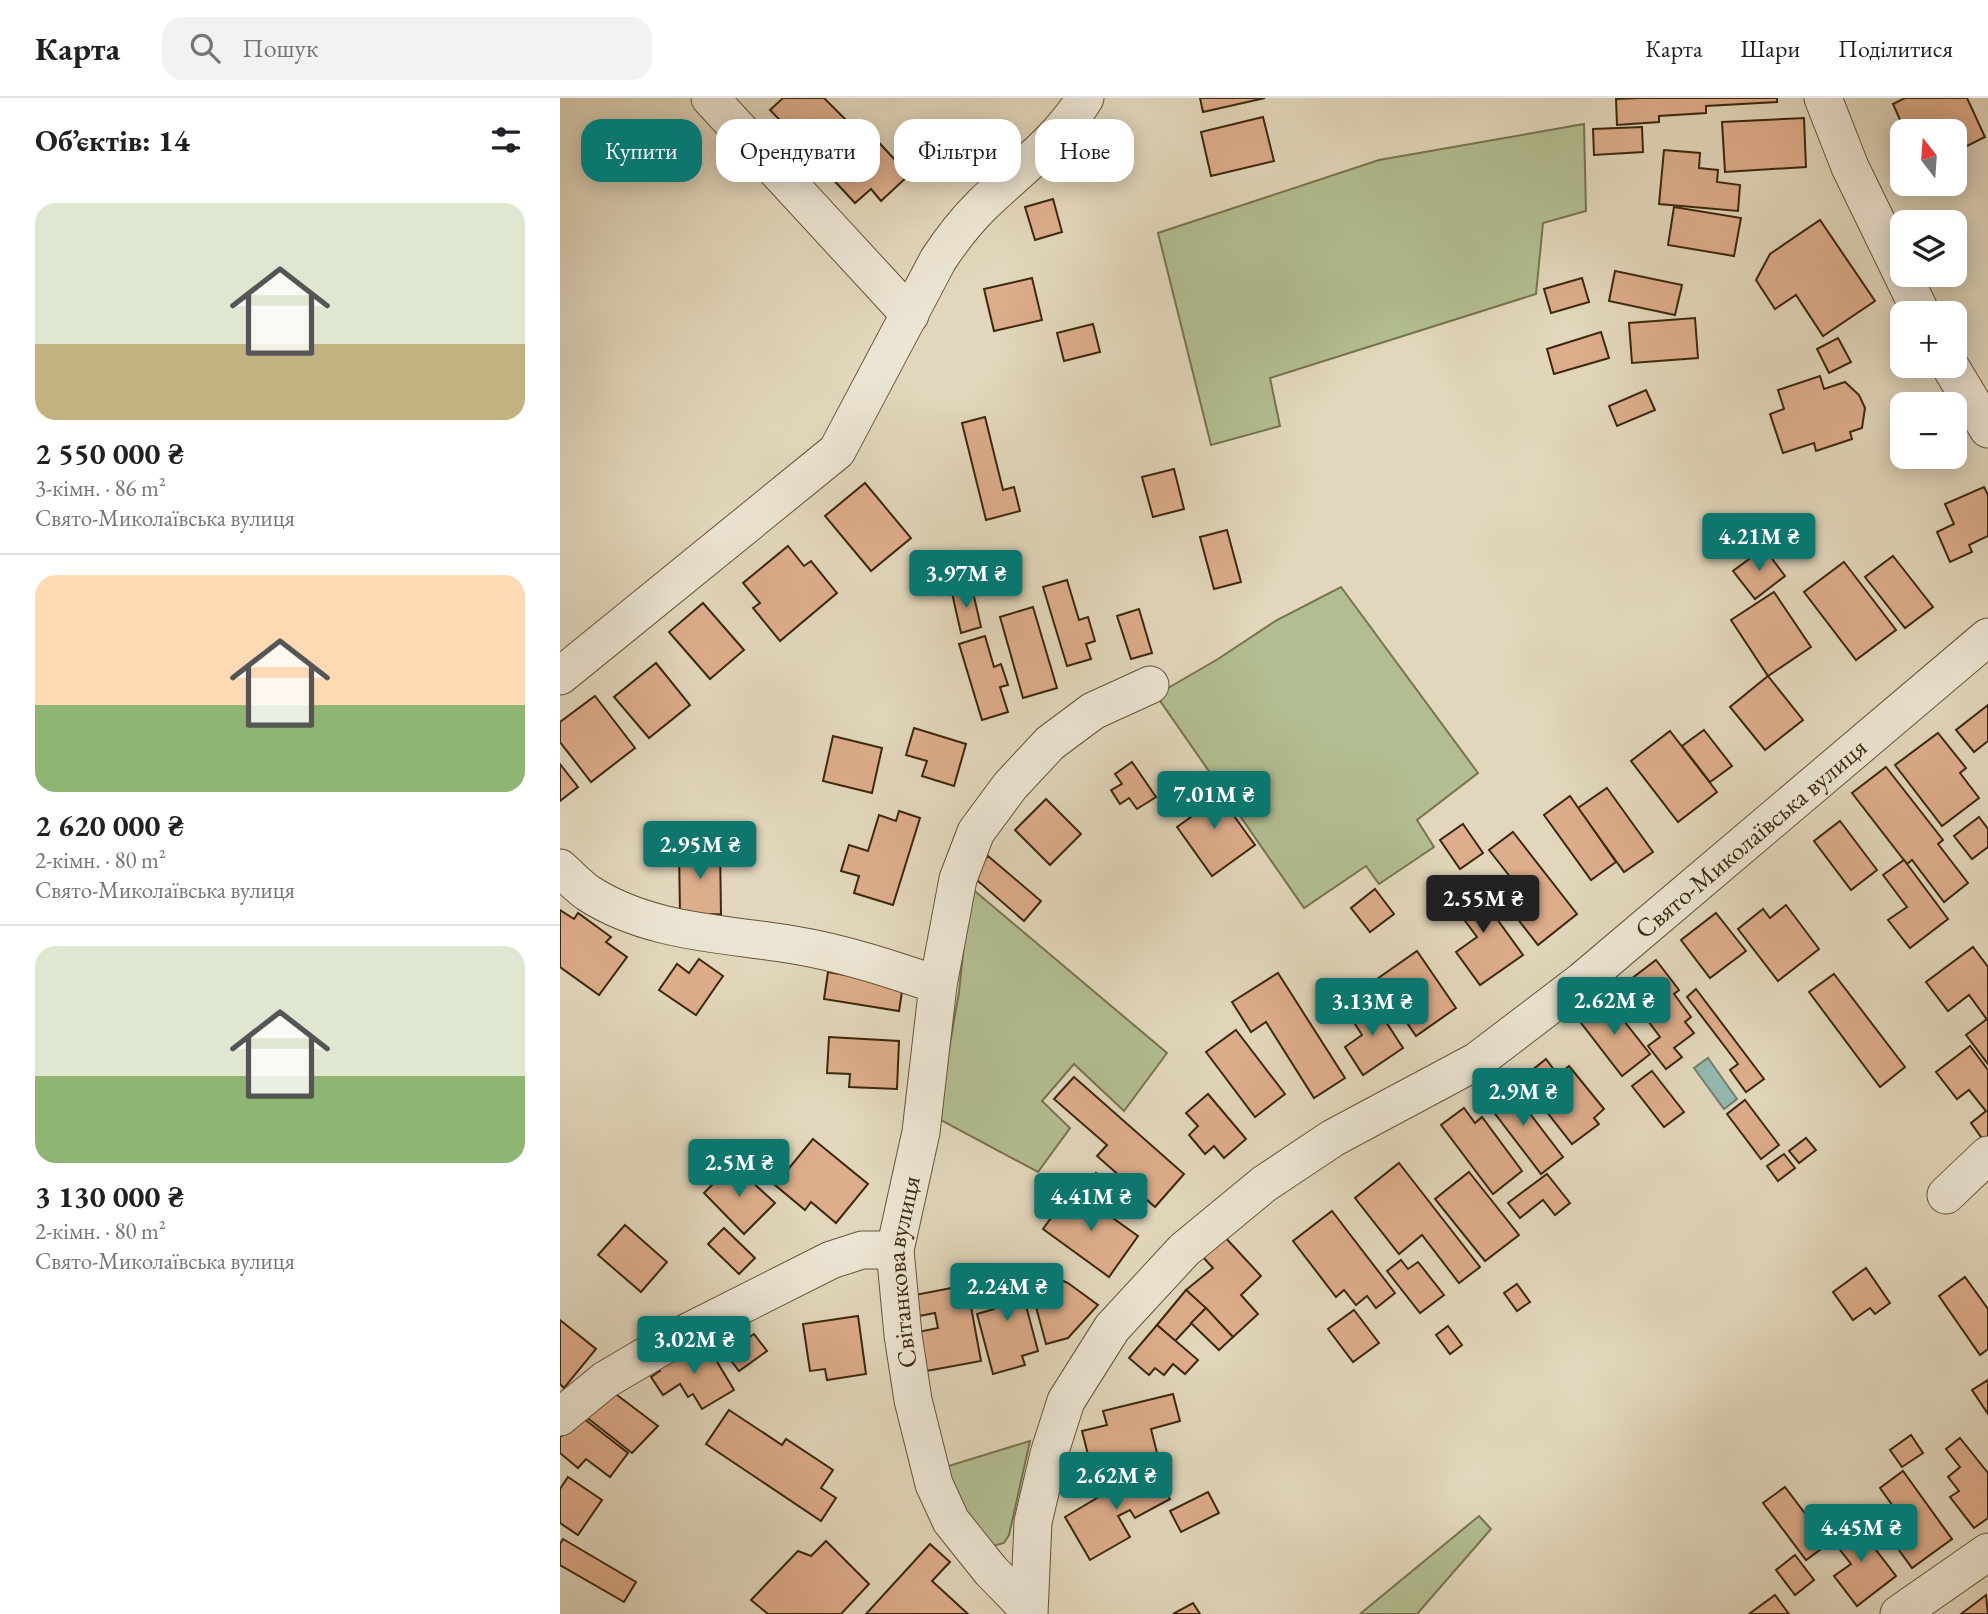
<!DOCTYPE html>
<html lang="uk">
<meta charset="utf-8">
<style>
body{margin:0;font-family:"EB Garamond",serif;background:#f2f2f2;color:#202124;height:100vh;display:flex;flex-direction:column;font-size:26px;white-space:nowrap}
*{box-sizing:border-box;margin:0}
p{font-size:23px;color:#757577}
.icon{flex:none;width:38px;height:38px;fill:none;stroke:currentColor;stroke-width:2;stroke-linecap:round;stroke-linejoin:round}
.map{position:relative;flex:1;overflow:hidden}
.sheet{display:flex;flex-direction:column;background:#fff;width:560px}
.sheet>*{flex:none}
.hud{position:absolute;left:21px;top:21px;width:665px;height:63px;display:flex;gap:14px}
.needle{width:46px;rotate:343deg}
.tools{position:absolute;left:1330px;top:21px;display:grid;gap:14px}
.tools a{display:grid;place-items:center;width:77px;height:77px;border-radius:14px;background:#fff;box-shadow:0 4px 18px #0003;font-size:35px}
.price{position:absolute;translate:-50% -60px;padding:0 16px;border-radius:7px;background:#0f766e;color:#fff;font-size:23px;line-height:46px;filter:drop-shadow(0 2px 4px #0008)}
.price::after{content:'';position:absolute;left:50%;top:42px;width:21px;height:16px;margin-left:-10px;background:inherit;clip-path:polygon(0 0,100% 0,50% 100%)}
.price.on{background:#222;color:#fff}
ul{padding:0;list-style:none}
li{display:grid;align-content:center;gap:14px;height:371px;padding:0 35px}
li+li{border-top:2px solid #e0e0e0}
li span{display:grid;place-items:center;height:217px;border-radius:21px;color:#555}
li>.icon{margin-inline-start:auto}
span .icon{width:126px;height:126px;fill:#fffc;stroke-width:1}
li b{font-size:30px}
h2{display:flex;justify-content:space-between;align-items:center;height:84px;padding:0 35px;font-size:30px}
.pill{padding:0 24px;border-radius:21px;background:#fff;box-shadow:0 4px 18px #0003;font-size:24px;line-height:63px}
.pill.on{background:#0f766e;color:#fff}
header{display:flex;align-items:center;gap:42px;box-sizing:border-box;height:98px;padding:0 35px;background:#fff;border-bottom:2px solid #e0e0e0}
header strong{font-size:33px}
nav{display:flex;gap:38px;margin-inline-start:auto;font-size:24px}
.search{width:490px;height:63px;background:#f2f2f2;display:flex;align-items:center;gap:18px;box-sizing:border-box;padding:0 24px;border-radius:21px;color:#757577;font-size:26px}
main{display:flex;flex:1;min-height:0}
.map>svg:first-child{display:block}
.green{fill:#b2be91;stroke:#77734e;stroke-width:2}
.water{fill:#95b9b1;stroke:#717f6f;stroke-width:2}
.building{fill:#dead8b;stroke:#3c280c;stroke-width:2}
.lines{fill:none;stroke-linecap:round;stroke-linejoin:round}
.minor-casing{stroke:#665438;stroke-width:39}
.minor{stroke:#ece5d3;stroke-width:37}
.labels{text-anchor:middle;stroke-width:5;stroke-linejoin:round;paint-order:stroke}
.street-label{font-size:26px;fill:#3c280c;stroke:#ece5d3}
</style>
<header>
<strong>Карта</strong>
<div class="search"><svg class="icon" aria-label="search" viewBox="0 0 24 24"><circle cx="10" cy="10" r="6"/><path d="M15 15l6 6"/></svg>Пошук</div>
<nav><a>Карта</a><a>Шари</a><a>Поділитися</a></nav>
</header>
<main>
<section class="sheet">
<h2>Об’єктів: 14<svg class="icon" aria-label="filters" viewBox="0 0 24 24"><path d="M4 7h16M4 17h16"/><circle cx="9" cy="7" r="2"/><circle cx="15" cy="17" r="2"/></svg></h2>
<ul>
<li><span style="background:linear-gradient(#dfe7d0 65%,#c2b280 0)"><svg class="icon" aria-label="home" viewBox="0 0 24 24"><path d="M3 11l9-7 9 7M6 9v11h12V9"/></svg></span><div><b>2 550 000 ₴</b><p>3-кімн. · 86 m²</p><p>Свято-Миколаївська вулиця</p></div></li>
<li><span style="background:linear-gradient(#ffd9b3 60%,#8fb573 0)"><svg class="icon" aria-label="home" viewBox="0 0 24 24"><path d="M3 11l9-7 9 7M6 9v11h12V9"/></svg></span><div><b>2 620 000 ₴</b><p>2-кімн. · 80 m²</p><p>Свято-Миколаївська вулиця</p></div></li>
<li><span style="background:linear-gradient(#dfe7d0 60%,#8fb573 0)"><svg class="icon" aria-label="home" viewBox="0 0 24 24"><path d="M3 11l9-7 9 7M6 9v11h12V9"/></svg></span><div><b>3 130 000 ₴</b><p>2-кімн. · 80 m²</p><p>Свято-Миколаївська вулиця</p></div></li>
</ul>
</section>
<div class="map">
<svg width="1428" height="1516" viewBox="0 0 1428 1516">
<rect width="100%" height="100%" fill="#e2d7bc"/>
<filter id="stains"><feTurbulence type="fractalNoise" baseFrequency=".00286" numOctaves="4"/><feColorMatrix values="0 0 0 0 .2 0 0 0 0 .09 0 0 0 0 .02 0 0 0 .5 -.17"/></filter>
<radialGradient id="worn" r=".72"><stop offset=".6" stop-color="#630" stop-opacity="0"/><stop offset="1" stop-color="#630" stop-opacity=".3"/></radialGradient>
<g class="green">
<path d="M1024,26L1026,113L983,125L976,196L710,280L720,328L651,347L598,135L819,62Z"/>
<path d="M781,489L918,675L857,722L874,749L819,786L806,768L744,810L596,597L658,561L717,522Z"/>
<path d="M410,789L607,955L564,1013L514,966L482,1003L510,1030L478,1074L377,1020L399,894Z"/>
<path d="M470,1343L449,1437L444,1445L429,1449L421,1444L385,1369Z"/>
<path d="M919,1418L931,1431L857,1516H800Z"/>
</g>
<path class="water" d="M1148,960L1177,1001L1164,1011L1134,970Z"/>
<g class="building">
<path d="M223,0H264L285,21L251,54L210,12Z"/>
<path d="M640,0H705L643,14Z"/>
<path d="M1080,0H1217V4L1146,8V15L1099,18V24L1057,27L1056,1Z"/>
<path d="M1345,0H1407L1425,39L1395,54V33H1345L1333,6Z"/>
<path d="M703,19L714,63L651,78L641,34Z"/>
<path d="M1244,20L1246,69L1165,74L1162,24Z"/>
<path d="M1082,29L1083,54L1034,57L1033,31Z"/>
<path d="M311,36L349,77L321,103L311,91L295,105L268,76Z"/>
<path d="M1104,52L1140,55L1139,70L1158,72L1157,84L1180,87L1178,113L1099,106Z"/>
<path d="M493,101L502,134L475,142L465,109Z"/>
<path d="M1114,109L1181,120L1174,158L1108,147Z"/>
<path d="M1260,122L1315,203L1263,238L1236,197L1215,211L1196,182L1210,156Z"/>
<path d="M1055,173L1122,187L1115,217L1049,203Z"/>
<path d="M472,180L482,222L434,233L424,191Z"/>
<path d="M1022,180L1029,204L991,215L984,191Z"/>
<path d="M1135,220L1138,260L1072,265L1069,225Z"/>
<path d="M533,226L540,254L504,263L497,235Z"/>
<path d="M1041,234L1049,260L994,276L987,251Z"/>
<path d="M1278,240L1291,264L1269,275L1257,251Z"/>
<path d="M1260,278L1264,291L1285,284L1299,297L1305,310L1302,330L1290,334L1292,341L1256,353L1254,345L1223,355L1210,316L1224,311L1218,292Z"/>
<path d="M1086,292L1095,312L1057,328L1049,308Z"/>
<path d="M425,319L443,392L454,389L460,413L426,422L402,325Z"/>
<path d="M614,371L624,411L593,419L582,379Z"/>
<path d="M305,385L351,440L311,473L265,418Z"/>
<path d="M1424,389L1428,397V438L1409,447L1412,454L1390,464L1377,434L1394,426L1385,406Z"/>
<path d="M667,432L681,484L654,491L640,439Z"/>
<path d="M228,448L244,468L251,463L277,495L220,543L193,510L200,505L183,485Z"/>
<path d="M1204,450L1225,478L1195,501L1173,473Z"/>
<path d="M1333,458L1373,509L1345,530L1305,479Z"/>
<path d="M1284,464L1336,532L1296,562L1244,494Z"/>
<path d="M507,482L519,522L528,519L535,543L526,546L531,561L507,568L483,489Z"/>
<path d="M412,490L421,529L401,535L392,495Z"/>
<path d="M1214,494L1251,549L1208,578L1171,522Z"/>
<path d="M143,505L184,552L150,581L109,534Z"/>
<path d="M473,509L497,590L463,600L440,519Z"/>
<path d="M579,511L592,555L571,561L557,518Z"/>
<path d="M425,538L434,569L441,566L448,587L440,589L448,614L422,622L399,546Z"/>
<path d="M96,565L130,607L89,640L54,599Z"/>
<path d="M1208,578L1243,622L1205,652L1170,609Z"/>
<path d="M35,598L75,650L31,684L0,644V624Z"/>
<path d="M1428,607V643L1414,654L1396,632Z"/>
<path d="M354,630L406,646L394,688L362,678L367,663L346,657Z"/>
<path d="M1144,632L1172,668L1150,684L1122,648Z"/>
<path d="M1110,633L1157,694L1118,724L1071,663Z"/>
<path d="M1378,635L1406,670L1400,675L1419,700L1382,728L1335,667Z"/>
<path d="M273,638L322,650L312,695L263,683Z"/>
<path d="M572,664L596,699L577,711L569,700L560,706L551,692L562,686L555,676Z"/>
<path d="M0,666L18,689L0,703Z"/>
<path d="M1326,669L1383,742L1378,746L1408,785L1384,804L1352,762L1347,766L1292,695Z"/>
<path d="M650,685L695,747L652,778L617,729L638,714L628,700Z"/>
<path d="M1047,690L1093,754L1064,774L1018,710Z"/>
<path d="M1010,698L1056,764L1031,782L984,717Z"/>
<path d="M486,701L521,736L490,767L455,732Z"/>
<path d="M339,713L360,720L333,807L294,795L299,778L281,773L289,747L308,753L319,717L336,723Z"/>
<path d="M1419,719L1428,731V749L1412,761L1394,738Z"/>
<path d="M1280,723L1317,772L1291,792L1254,743Z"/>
<path d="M903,726L923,755L900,771L880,742Z"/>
<path d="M953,734L1017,816L978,847L939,797L955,785L929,752Z"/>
<path d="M119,750H160L161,816L120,817Z"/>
<path d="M428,758L481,803L464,823L411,777Z"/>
<path d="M1344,762L1388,821L1350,850L1328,822L1347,809L1323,777Z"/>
<path d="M908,781L963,857L920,887L896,854L917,839L886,797Z"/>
<path d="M815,791L834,816L810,834L791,810Z"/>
<path d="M1226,807L1259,851L1218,883L1178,831L1203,811L1210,820Z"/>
<path d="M0,812L14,821L18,815L51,839L46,844L67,859L39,897L0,869Z"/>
<path d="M1156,815L1186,853L1150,880L1121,842Z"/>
<path d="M1413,849L1428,869V923L1409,897L1388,913L1366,884Z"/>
<path d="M857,853L896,910L856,938L817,881Z"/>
<path d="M139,861L163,878L136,917L99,892L117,866L129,875Z"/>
<path d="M1096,862L1119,892L1114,896L1131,919L1125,924L1134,935L1114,950L1122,959L1106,971L1088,948L1100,939L1062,888Z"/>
<path d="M268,874L343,887L339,913L264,901Z"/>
<path d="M718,875L785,980L754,1000L706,924L691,934L672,904Z"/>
<path d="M1274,876L1345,969L1320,989L1249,894Z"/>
<path d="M1136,891L1204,981L1186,994L1170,972L1178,966L1127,899Z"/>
<path d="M1046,900L1090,956L1062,978L1018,921Z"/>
<path d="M811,901L843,950L803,977L785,949L802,937L788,915Z"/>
<path d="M1427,921L1428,923V966L1406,937Z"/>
<path d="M676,932L725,996L695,1019L646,954Z"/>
<path d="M269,939L339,943L337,991L289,989L290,976L267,975Z"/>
<path d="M1410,948L1428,972V1040L1424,1043L1411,1025L1426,1013L1409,992L1397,1001L1376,974Z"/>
<path d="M986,961L998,977L1009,968L1044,1011L1034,1020L1039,1026L1012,1046L961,981Z"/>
<path d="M1092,973L1124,1014L1104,1029L1072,988Z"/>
<path d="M514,979L624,1076L595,1109L537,1058L547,1047L494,1001Z"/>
<path d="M945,983L1003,1059L981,1076L923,1000Z"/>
<path d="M648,996L686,1041L664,1060L654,1048L645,1056L629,1037L638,1028L626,1015Z"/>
<path d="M1185,1002L1219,1047L1201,1061L1167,1016Z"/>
<path d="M904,1010L915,1025L922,1019L962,1073L933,1096L881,1027Z"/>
<path d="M1246,1040L1256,1052L1239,1065L1229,1053Z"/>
<path d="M253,1041L308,1086L276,1125L251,1104L245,1112L215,1087Z"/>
<path d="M1224,1056L1235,1070L1218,1083L1207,1068Z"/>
<path d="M839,1065L920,1169L899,1185L862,1137L839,1156L795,1100Z"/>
<path d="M173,1066L215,1105L184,1136L144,1095Z"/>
<path d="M909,1074L959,1137L925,1163L875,1101Z"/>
<path d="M536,1075L561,1094L550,1109L525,1089Z"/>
<path d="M987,1076L1010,1105L995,1117L983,1102L960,1120L948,1105Z"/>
<path d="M512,1091L578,1138L549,1179L483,1131Z"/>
<path d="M772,1113L835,1195L816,1210L807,1198L796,1207L784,1192L776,1199L733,1143Z"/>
<path d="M65,1127L107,1164L81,1194L38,1157Z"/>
<path d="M164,1130L195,1160L179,1176L148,1146Z"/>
<path d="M663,1137L701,1178L681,1197L698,1216L673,1239L626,1192L653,1170L641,1157Z"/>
<path d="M841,1162L848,1171L858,1164L884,1197L860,1215L827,1173Z"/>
<path d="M456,1170L478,1253L462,1258L465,1267L433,1276L417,1216L434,1211L425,1178Z"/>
<path d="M1306,1170L1330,1205L1315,1216L1310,1210L1293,1222L1273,1194Z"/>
<path d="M490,1177L508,1185L538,1207L508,1240L486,1246L469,1183Z"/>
<path d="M1405,1179L1428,1211V1251L1420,1257L1379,1198Z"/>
<path d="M957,1186L970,1204L957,1213L944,1195Z"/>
<path d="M407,1187L421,1263L366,1273L358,1234L378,1230L375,1215L359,1218L355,1197Z"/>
<path d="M626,1192L646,1210L615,1243L597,1227Z"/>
<path d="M646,1210L673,1239L659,1252L631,1225Z"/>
<path d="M794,1212L819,1245L793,1264L768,1231Z"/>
<path d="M298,1218L306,1276L267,1282L265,1271L250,1273L243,1226Z"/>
<path d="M0,1222L36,1251L4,1290L0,1286Z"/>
<path d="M171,1227L184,1243L194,1236L207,1253L179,1273L154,1240Z"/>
<path d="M597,1227L638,1262L625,1276L613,1266L604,1277L595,1270L589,1277L569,1260Z"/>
<path d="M888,1228L902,1247L890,1256L876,1237Z"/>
<path d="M136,1245L146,1262L153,1257L174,1292L142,1311L133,1296L128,1299L120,1286L103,1297L91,1279L100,1273L97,1268Z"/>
<path d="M1428,1282V1316L1412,1292Z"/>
<path d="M53,1294L98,1328L72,1355L25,1318Z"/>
<path d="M613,1296L620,1323L591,1331L599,1363L534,1380L522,1333L547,1327L543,1313Z"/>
<path d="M169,1312L222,1347L226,1341L273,1372L261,1390L276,1400L261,1423L146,1346Z"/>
<path d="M23,1320L68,1355L50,1379L26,1361L18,1370L0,1355V1339Z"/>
<path d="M1351,1337L1363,1355L1342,1369L1330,1352Z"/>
<path d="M1400,1340L1428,1375V1420L1414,1430L1390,1399L1399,1393L1388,1379L1400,1369L1386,1351Z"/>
<path d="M591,1368L610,1401L575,1420L570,1412L558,1418L570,1439L530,1462L505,1419Z"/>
<path d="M1343,1373L1392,1441L1352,1470L1328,1437L1345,1425L1320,1390Z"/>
<path d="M8,1379L42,1402L18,1437L0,1425V1391Z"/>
<path d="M1225,1389L1268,1446L1246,1462L1203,1405Z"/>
<path d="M648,1394L659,1415L621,1434L610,1413Z"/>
<path d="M1293,1422L1336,1478L1297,1508L1274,1478L1291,1466L1270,1439Z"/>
<path d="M3,1441L76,1484L64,1504L0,1467V1446Z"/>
<path d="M266,1443L309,1486L281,1516H208L191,1502L238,1453L251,1458Z"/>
<path d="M370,1446L390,1464L372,1483L408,1516H306Z"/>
<path d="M1235,1457L1254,1482L1235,1497L1216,1472Z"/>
<path d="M1215,1497L1229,1516H1189Z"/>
<path d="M1426,1497L1428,1516H1401Z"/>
<path d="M633,1505L640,1516H613Z"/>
</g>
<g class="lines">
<g class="minor-casing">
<g id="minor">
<path d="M150,0L350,217"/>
<path d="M1263,0L1290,69L1361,215"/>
<path d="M1390,268L1428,331"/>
<path d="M0,578L277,353L378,162C391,142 405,124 422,107C458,72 499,43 525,0"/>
<path d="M0,770C9,778 18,788 28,795C90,835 163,835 234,847C283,855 331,871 378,887"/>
<path d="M1386,1097L1428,1057"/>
<path d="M0,1319L45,1282L118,1239L271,1162L302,1152H335"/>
<path id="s1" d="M468,1511L431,1473L391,1423L374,1386L353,1302L343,1237L335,1152L361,1034L378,887L398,781L416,734L450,688L490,645L533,613L590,587"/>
<path id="s2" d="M469,1516L473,1424L489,1356L506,1303L552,1230L624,1152L704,1086L773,1040L917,963L1022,883L1428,539"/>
<path d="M1339,1516L1428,1454"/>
</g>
</g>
<use href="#minor" class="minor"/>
</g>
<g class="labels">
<g class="street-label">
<text dy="9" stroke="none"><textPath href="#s2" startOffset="1113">Свято-Миколаївська вулиця</textPath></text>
<text dy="9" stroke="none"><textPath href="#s1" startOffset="374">Світанкова вулиця</textPath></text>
</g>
</g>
<rect width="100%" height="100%" filter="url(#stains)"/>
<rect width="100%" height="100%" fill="url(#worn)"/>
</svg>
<div class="tools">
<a><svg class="needle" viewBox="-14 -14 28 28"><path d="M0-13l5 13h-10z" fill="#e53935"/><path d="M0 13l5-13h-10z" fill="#757577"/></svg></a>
<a><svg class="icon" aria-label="layers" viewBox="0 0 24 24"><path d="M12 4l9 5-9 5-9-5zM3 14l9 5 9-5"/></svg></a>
<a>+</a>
<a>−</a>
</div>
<b class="price" style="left:1199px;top:475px">4.21M ₴</b>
<b class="price" style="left:406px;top:512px">3.97M ₴</b>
<b class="price" style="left:654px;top:733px">7.01M ₴</b>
<b class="price" style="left:140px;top:783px">2.95M ₴</b>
<b class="price on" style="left:923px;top:837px">2.55M ₴</b>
<b class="price" style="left:1054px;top:939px">2.62M ₴</b>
<b class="price" style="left:812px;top:940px">3.13M ₴</b>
<b class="price" style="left:963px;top:1030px">2.9M ₴</b>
<b class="price" style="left:179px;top:1101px">2.5M ₴</b>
<b class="price" style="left:531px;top:1135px">4.41M ₴</b>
<b class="price" style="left:447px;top:1225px">2.24M ₴</b>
<b class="price" style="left:134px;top:1278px">3.02M ₴</b>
<b class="price" style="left:556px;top:1414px">2.62M ₴</b>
<b class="price" style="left:1301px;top:1466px">4.45M ₴</b>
<div class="hud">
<a class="pill on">Купити</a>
<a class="pill">Орендувати</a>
<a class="pill">Фільтри</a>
<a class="pill">Нове</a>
</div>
</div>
</main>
